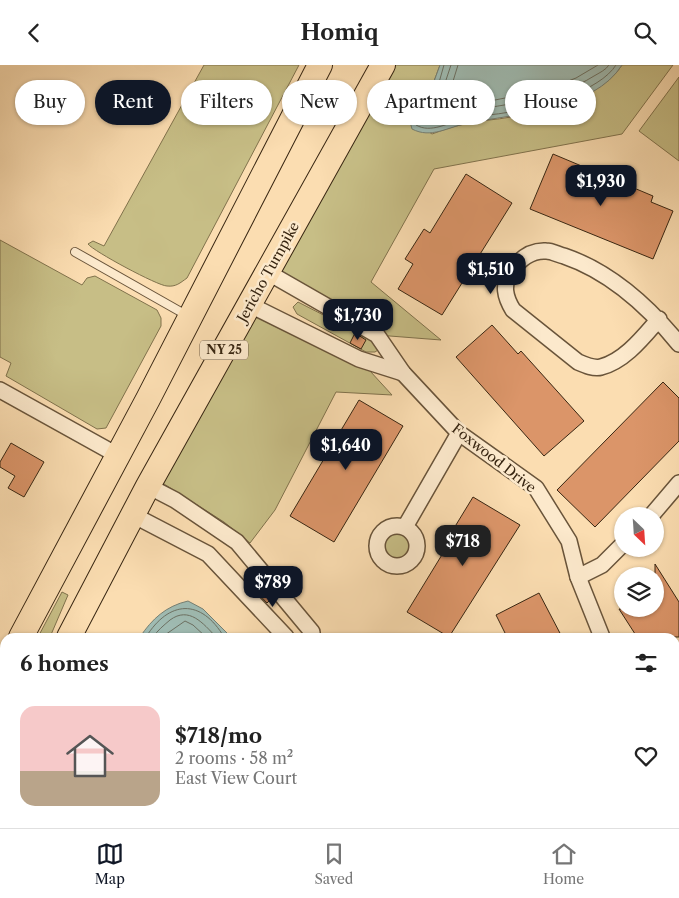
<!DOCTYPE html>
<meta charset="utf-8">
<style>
body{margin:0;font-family:"Libre Caslon Text",serif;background:#f6f6f6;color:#222;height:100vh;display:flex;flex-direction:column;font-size:19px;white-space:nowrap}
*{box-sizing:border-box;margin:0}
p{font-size:16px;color:#767676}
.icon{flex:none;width:28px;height:28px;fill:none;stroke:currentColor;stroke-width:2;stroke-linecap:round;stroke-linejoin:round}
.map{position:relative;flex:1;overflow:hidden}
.drawer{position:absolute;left:0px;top:568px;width:680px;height:196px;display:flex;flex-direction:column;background:#fff;border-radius:15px 15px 0 0;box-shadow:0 1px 4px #0004}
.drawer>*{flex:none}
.banner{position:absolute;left:15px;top:15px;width:650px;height:45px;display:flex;gap:10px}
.needle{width:32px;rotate:155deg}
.controls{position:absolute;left:614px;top:442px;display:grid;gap:10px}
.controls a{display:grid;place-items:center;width:50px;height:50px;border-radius:50%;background:#fff;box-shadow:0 1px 4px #0004;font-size:25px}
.price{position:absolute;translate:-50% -42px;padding:0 11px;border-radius:10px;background:#111827;color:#fff;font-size:16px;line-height:32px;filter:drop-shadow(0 1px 2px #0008)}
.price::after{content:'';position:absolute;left:50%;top:30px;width:15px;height:11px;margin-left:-8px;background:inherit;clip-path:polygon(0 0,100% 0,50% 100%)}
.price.active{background:#222;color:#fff}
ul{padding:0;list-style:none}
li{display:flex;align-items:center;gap:15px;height:125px;padding:0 20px}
li span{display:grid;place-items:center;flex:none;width:140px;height:100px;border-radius:15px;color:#555}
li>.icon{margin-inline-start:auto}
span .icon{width:60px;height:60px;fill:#fffc;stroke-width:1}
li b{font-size:21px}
h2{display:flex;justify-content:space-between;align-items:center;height:60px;padding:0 20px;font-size:21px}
.chip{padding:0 18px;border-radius:22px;background:#fff;box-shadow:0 1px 4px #0004;font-size:18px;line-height:45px}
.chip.active{background:#111827;color:#fff}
header{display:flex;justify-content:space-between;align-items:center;height:65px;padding:0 20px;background:#fff;font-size:22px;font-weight:700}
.dock{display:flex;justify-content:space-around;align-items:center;height:70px;border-top:1px solid #e0e0e0;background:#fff;font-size:14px;color:#767676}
.dock a{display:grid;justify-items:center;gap:2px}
.dock .active{color:#111827}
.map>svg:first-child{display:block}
.green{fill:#c7be86;stroke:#80724c}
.water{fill:#9fbbb2;stroke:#767f72}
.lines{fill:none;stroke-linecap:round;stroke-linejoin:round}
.shore{stroke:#6c7062;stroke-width:1}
.building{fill:#db9569;stroke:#382612}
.lane-casing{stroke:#69543a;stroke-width:10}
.street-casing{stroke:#69543a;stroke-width:18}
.primary-casing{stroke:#382612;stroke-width:26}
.lane{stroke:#fce9cc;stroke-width:8}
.street{stroke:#fce9cc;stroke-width:15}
.primary{stroke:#fbddb1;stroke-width:24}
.labels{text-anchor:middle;stroke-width:5;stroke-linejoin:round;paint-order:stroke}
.shield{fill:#fce9cc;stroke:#73604a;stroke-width:1}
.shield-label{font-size:12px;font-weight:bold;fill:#382612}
.street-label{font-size:14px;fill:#382612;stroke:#fce9cc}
</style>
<header><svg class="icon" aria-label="back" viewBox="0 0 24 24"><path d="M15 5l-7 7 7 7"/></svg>Homiq<svg class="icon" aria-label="search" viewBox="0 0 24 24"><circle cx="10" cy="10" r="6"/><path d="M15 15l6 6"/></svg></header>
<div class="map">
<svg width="679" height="763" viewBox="0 0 679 763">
<rect width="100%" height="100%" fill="#fbddb1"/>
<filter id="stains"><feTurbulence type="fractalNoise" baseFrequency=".004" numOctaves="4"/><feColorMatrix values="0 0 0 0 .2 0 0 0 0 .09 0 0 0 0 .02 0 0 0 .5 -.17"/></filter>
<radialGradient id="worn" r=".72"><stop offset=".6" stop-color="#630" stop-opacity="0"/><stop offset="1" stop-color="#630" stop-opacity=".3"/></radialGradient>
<g class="green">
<path d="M204,0H299L187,213C180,218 176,222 167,221C158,221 93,186 88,179L93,176L104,181Z"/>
<path d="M385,0H440L433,19L409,53L432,69C443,65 454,61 465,59C480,55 496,55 511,52C545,47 603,31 622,0H673L622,69L434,104L371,217L441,275L377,270L267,207Z"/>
<path d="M679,12V96L639,66Z"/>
<path d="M0,175L82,220L87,213L95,211L157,245L161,253V261L106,363L97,364L6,311L11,298L0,292Z"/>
<path d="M298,237L374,276L378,285L375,287H366L297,249L293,242Z"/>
<path d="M250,240L359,294L392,330L336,327L275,445L250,478L224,457L153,412Z"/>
<circle cx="397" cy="481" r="15"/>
<path d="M62,527L68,530L50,572H38Z"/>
</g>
<g class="water">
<path d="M440,0H622C594,45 515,49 468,58C448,62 431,74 412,64L409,53L433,19Z"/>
<path d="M188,536L203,544L227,568L229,572H140C152,554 166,541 188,536Z"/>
</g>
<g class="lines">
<g class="shore">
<path d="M444,0L438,21L415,53L416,60C431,69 449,57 464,54C479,50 495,50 510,47C540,43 600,26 616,0"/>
<path d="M451,0L443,24L422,53L423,56C437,58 451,50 464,47C509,38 554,36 594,11C599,8 606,5 609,0"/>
<path d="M458,0L450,26L438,43L440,46L545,25L576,13L598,0"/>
<path d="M146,572C169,535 201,533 224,572"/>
<path d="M153,572C158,565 163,561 170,555C189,541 203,558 216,572"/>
<path d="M162,572L185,556L193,560L206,572"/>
</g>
</g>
<g class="building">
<path d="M553,89L653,131L651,137L673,146L653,194L530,144Z"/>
<path d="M466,109L512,138L442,250L398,224L413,199L405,194L424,164L430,168Z"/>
<path d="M492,260L518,289L521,286L584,356L544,391L456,292Z"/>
<path d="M355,268L366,275L361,284L350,278Z"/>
<path d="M663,317L679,333V376L595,462L557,425Z"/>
<path d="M359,335L403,361L334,477L290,451Z"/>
<path d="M11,378L44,397L24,432L8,423L15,411L0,402V397Z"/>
<path d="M473,432L520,460L449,572L407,547L451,475L448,473Z"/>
<path d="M655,499L679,537V572H637L619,544H655Z"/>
<path d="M256,515L272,533L267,538L250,520Z"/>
<path d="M539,528L562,572H507L496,550Z"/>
</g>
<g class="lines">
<g class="lane-casing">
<path id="lane" d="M75,187L188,251"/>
</g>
<g class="street-casing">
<g id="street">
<path d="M267,207L377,270L403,308L459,368L536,423L569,476L578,512L602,572"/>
<path d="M250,240L359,294L403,308"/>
<path d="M659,254C644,271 625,296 601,302C594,304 585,300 578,297L513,245C505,232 502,220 511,206C519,195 531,185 546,186C552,186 559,190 564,191C611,207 648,241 679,279"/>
<path d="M0,325L117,390"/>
<path d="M148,421L175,435L237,477L312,567V572"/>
<path d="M133,450L208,489L286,572"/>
<path d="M651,451L679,418"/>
<circle cx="397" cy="481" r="20"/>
<path d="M405,462L459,368"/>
<path d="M578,512L602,500L622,480"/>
<path d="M675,663L679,667"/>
<path d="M424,759L429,763"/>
<path d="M270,763L275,759"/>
</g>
</g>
<g class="primary-casing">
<g id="primary">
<path d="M21,572L148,334L320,0"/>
<path d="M69,572L148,421L383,0"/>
<path d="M0,612L5,602"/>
<path d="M0,705L5,696"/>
</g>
</g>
<use href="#lane" class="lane"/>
<use href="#street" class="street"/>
<use href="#primary" class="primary"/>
</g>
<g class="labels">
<rect class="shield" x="200" y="275.5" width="48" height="19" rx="4"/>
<g class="shield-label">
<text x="224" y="289">NY 25</text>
</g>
<g class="street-label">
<text transform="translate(268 207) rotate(-61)" y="5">Jericho Turnpike</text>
<text transform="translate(494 393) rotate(38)" y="5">Foxwood Drive</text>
</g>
</g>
<rect width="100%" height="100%" filter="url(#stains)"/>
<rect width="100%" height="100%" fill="url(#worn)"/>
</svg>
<div class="controls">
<a><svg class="needle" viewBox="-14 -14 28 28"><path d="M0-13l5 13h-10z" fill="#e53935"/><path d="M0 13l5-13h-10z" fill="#767676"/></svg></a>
<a><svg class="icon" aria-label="layers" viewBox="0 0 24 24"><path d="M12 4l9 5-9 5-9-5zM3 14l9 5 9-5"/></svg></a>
</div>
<b class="price" style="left:601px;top:142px">$1,930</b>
<b class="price" style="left:491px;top:230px">$1,510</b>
<b class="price" style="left:358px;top:276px">$1,730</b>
<b class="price" style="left:346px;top:406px">$1,640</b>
<b class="price active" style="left:463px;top:502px">$718</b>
<b class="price" style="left:273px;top:543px">$789</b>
<div class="banner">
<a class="chip">Buy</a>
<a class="chip active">Rent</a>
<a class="chip">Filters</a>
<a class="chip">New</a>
<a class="chip">Apartment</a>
<a class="chip">House</a>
</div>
<section class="drawer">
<h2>6 homes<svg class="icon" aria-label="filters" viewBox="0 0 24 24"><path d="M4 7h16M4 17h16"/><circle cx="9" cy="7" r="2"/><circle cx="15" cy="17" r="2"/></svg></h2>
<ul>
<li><span style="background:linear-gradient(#f6c9c9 65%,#b9a48a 0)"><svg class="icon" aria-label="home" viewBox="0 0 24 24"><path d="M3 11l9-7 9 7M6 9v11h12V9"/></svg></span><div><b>$718/mo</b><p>2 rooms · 58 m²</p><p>East View Court</p></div><svg class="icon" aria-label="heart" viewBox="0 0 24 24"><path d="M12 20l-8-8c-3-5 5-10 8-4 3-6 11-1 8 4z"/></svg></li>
</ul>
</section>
</div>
<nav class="dock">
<a class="active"><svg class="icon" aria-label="map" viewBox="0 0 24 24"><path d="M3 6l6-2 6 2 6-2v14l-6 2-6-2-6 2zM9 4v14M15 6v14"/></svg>Map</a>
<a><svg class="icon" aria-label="saved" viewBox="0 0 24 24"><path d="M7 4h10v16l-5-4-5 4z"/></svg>Saved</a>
<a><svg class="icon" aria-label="home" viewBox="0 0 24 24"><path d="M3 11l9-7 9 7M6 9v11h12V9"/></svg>Home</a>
</nav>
